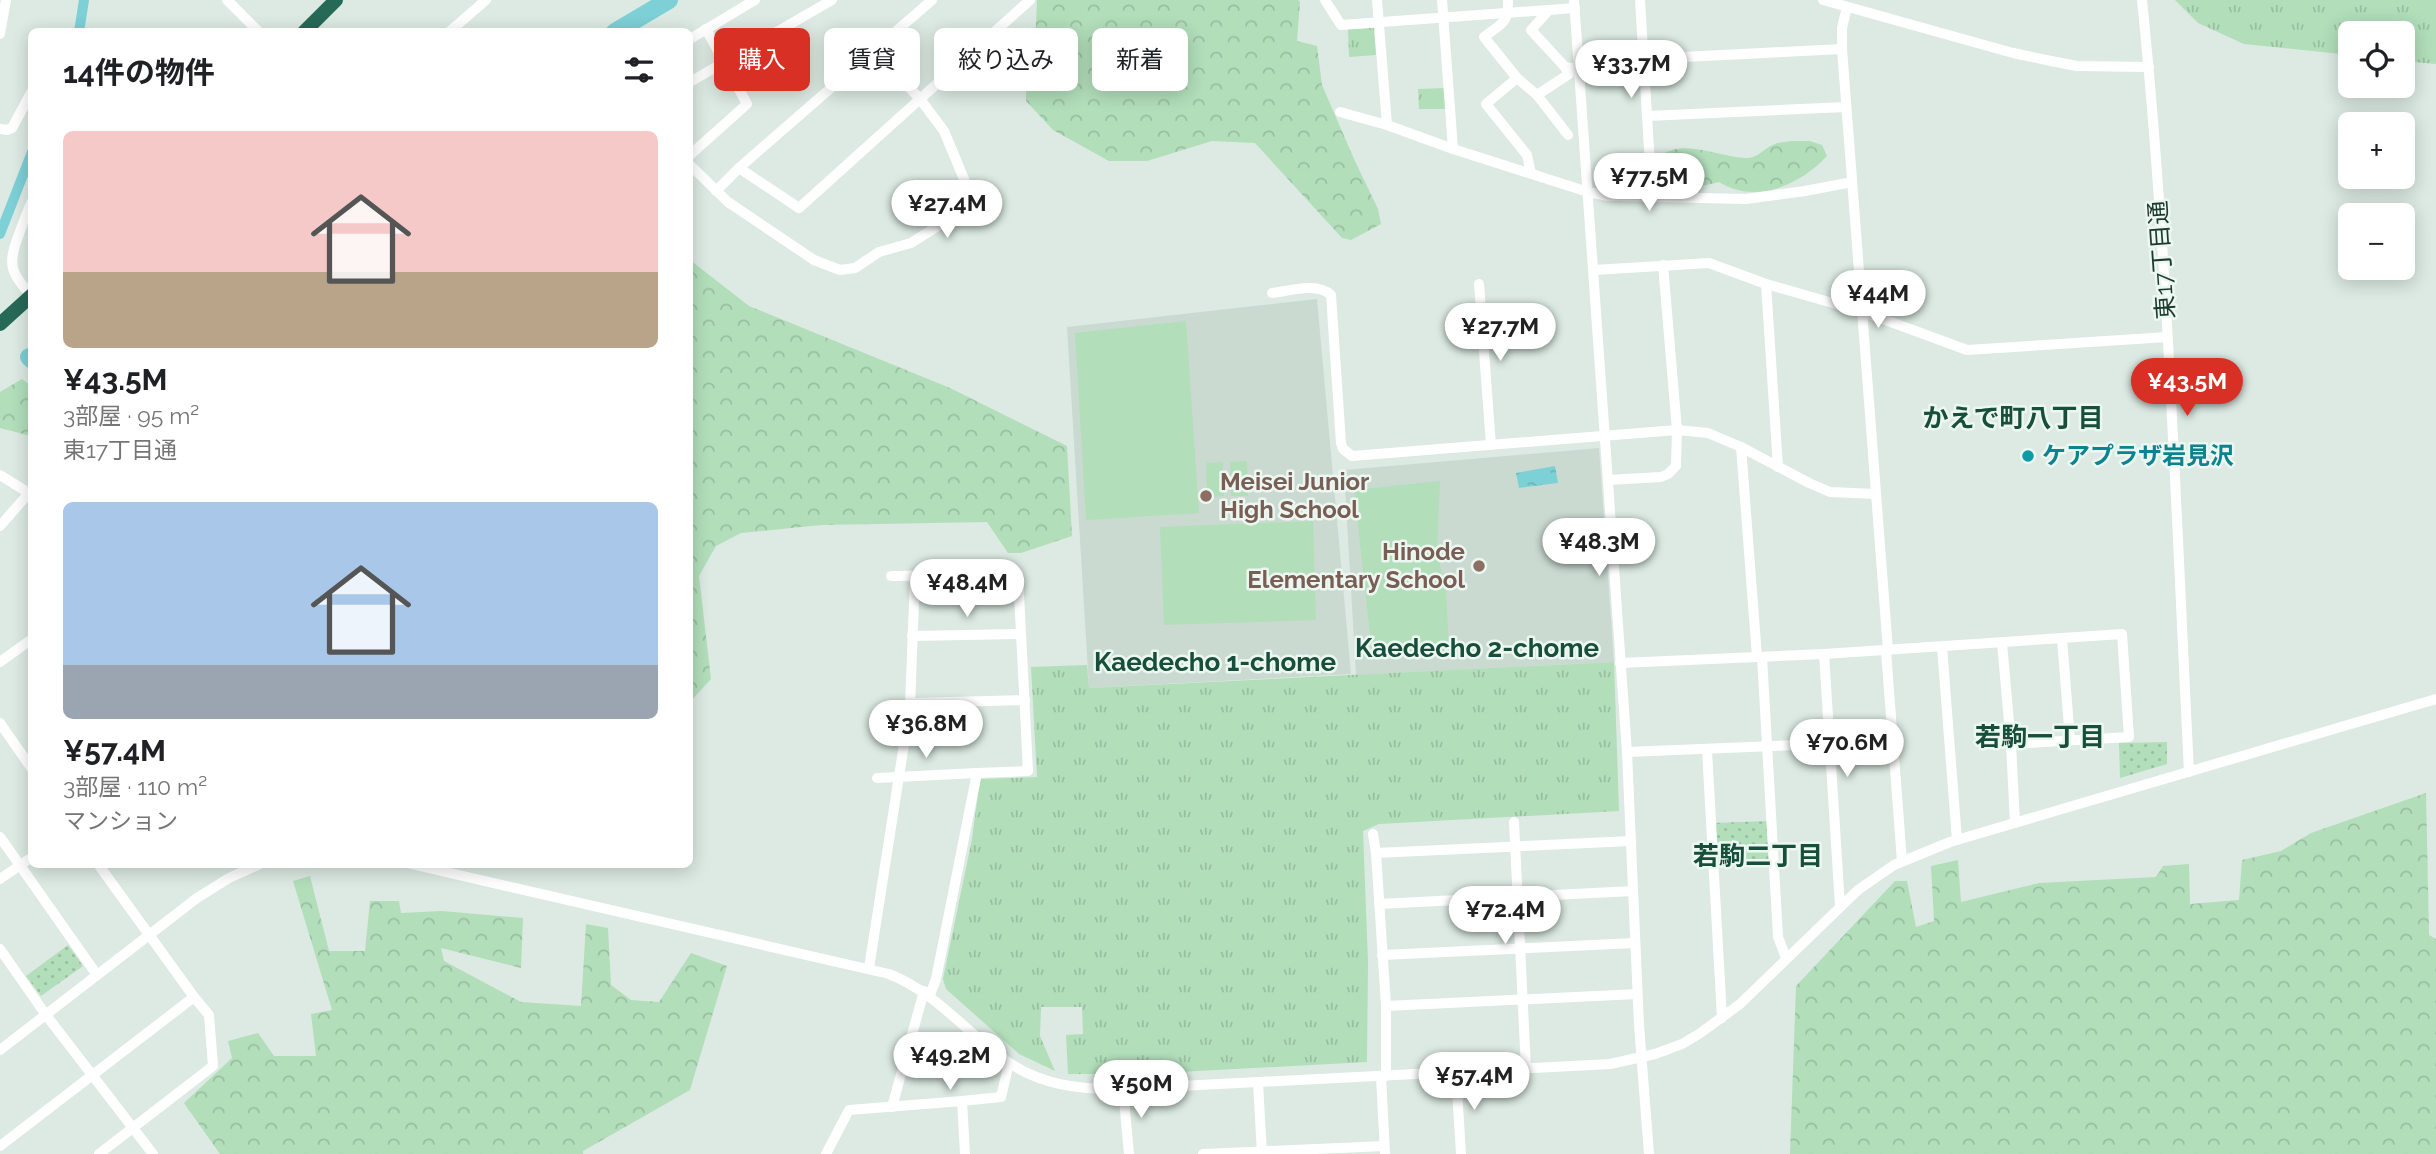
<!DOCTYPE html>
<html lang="ja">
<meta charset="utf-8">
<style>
body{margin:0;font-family:Raleway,"Noto Sans JP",sans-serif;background:#f2f2f2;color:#202124;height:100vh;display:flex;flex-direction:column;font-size:26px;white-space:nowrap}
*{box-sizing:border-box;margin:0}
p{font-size:23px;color:#757577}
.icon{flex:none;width:38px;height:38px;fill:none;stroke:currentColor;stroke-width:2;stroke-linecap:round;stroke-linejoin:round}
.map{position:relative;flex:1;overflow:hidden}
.panel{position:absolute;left:28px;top:28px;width:665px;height:840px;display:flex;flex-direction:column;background:#fff;border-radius:10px;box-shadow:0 4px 18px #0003}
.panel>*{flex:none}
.guide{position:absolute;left:714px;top:28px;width:665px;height:63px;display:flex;gap:14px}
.controls{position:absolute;left:2338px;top:21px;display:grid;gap:14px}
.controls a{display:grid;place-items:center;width:77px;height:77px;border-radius:10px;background:#fff;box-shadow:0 4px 18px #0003;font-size:35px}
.price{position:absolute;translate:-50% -60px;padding:0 16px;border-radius:24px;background:#fff;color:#222;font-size:23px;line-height:46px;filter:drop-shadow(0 2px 4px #0008)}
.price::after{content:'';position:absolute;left:50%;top:42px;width:21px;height:16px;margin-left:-10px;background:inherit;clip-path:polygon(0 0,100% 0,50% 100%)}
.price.selected{background:#d93025;color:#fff}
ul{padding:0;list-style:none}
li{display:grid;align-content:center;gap:14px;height:371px;padding:0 35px}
li span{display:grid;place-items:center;height:217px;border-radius:10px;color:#555}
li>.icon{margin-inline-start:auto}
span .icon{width:126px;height:126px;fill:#fffc;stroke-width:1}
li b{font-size:30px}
h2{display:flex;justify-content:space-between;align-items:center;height:84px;padding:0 35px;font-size:30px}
.pill{padding:0 24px;border-radius:10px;background:#fff;box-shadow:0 4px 18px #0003;font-size:24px;line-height:63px}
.pill.selected{background:#d93025;color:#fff}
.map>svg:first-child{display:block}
.built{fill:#cadad1}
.grass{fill:url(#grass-tufts)}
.forest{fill:url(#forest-crowns)}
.park{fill:url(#park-dots)}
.pitch{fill:#b2deba}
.water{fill:url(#water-ripples)}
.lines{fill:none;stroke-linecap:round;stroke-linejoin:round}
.canal{stroke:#7dd0d6;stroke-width:10}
.river{stroke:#7dd0d6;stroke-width:18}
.minor{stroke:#fff;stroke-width:10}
.highway{stroke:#266956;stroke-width:14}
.culture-dot{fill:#0f9aa8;stroke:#ecf7f1;stroke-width:2.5}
.education-dot{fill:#8d6e63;stroke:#ecf7f1;stroke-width:2.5}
.labels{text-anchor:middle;stroke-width:5;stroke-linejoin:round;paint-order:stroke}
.street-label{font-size:24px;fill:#1d3a30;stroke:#ecf7f1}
.culture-label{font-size:24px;font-weight:bold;fill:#0d838f;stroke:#ecf7f1;text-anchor:start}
.education-label{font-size:24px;font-weight:bold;fill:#785e54;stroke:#ecf7f1;text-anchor:start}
.neighbourhood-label{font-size:26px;font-weight:bold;fill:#174e3c;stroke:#ecf7f1}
</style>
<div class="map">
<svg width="2436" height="1154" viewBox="0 0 2436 1154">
<defs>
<pattern id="grass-tufts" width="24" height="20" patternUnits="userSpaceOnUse" patternTransform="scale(1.75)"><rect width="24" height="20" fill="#b2deba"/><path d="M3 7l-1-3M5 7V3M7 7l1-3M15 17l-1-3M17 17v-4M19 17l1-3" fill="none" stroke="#99bfa0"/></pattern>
<pattern id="forest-crowns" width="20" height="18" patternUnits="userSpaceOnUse" patternTransform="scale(1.75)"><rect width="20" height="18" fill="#b2deba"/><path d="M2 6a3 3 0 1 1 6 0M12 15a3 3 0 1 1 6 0" fill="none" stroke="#99bfa0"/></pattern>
<pattern id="park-dots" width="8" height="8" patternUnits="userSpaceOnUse" patternTransform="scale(1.75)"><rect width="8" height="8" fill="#b2deba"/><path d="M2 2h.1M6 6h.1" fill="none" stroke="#99bfa0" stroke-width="1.8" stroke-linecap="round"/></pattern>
<pattern id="water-ripples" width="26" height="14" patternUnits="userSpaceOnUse" patternTransform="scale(1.75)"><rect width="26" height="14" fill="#7dd0d6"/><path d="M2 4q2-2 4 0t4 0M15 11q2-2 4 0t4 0" fill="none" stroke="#6cb3b8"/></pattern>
</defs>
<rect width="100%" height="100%" fill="#dceae3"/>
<g class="built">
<path d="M1317,299L1351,674L1089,688L1067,327Z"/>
<path d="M1599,448L1614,662L1356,675L1344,470Z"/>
</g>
<g class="grass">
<path d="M2175,0H2436V64L2403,61V33H2350V55L2244,44L2198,23Z"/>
<path d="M1374,28L1376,55L1349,57L1348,29Z"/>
<path d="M1445,88V109H1419L1418,89Z"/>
<path d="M1614,662L1619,811L1379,824L1363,831L1368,962L1367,1062L1142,1074H1068L1066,1035L1083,1034L1082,1007H1041L1040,1036L1055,1071L1019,1054L946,989L943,979L972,839L980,779L1037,777L1031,667L1087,665L1089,688Z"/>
</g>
<g class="forest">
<path d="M1037,0H1298L1300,2L1297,41L1317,46L1322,85L1354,159L1378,209L1381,224L1351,240L1342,238L1255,143L1212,141L1147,161H1109L1053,130L1026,101V74L1035,47Z"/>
<path d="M1792,141H1810L1822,145L1827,156C1800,185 1756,205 1719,182C1699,188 1679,188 1661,177L1659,157C1682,137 1719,157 1746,158C1758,159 1765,147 1775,144C1780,142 1786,142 1792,141Z"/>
<path d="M690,260L749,306L950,388L1067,446L1072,536L1021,553H1008L987,522L821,525L741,533L716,546L699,576L711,679L690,702Z"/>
<path d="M22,379L31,386V436L0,428V392Z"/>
<path d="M2426,793L2429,935L2436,939V1154H1790L1796,986L1895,881H1907L1916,927L1934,921L1931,866L1958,860L1961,902L2039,883L2156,877L2163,866L2189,864L2190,904L2239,900L2242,860L2281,851L2311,833Z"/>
<path d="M310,876L329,951H365L370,901H399L401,913L442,911L523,918L521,968L441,948L444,961L521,1002L581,1006L586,924L608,928L611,985L631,1000L659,1002L691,953L727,966L690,1090L583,1151V1154H220L184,1103L232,1058L228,1041L258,1033L274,1056H316L311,1014L332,1010L293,881Z"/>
</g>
<g class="park">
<path d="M2167,742V764L2120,778L2119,743Z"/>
<path d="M1770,821L1773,864L1715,865L1712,823Z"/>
<path d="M68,945L83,966L41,996L26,976Z"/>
</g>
<g class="pitch">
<path d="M1186,321L1199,513L1086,520L1075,333Z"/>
<path d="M1247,461L1248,496H1231L1230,462Z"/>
<path d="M1223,462L1224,496L1207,497L1206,463Z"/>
<path d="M1440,481L1437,551L1446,591L1449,651L1372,652L1354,490Z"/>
<path d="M1313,521L1316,620L1164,625L1160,527Z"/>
</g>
<path class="water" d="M1555,466L1558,483L1519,488L1516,473Z"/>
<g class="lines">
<g class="canal">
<path d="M79,32L84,0"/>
<path d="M0,234L32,152"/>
</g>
<g class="river">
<path d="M615,32L669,0"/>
<path d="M29,357L32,360"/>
</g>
<g class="minor">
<path d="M227,0L259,32"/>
<path d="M1325,0L1341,25L1575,8"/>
<path d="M1377,0L1387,125L1453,149L1442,0"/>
<path d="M1508,0C1509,23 1501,24 1484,37L1517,78L1486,104L1527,155L1531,173"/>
<path d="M1574,0L1627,752L1639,1025L1649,1154"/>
<path d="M1640,0L1652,198"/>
<path d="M1823,0L2013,53L2051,61L2077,66L2149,67"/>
<path d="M2142,0C2168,256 2176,514 2189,772"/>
<path d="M1847,7L1842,28V49L1888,650"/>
<path d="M1549,10L1531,30L1565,67L1572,68"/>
<path d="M449,32L486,0"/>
<path d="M0,34L6,0"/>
<path d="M690,39L755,0"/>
<path d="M1644,59L1842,49"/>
<path d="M1565,67L1569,74L1537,95L1568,135"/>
<path d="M1517,78L1537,95"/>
<path d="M690,82L832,0"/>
<path d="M1340,112L1387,125"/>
<path d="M1647,116L1846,107"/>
<path d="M0,129L7,130L12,128L32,91"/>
<path d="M1453,149L1588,192L1608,196L1746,199L1805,191L1852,182"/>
<path d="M690,155L747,104L706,29"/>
<path d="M690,165L728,202L814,260L840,270L855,268L879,252L911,243L968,207L969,191L944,131L920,99L1030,0"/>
<path d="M739,168L799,208L920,99L875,51"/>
<path d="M716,191L739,168L932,0"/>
<path d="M1594,270L1709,263L1766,284L1861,311L1967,350L2167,337"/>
<path d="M1479,284L1491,445"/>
<path d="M1766,284L1778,467"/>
<path d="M1272,293C1290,291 1317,282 1331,295L1341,443L1343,449L1352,456L1677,430L1708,433L1741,447L1809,483L1830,492L1876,494"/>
<path d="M31,295C9,272 8,263 19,234C23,223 27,212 32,201"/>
<path d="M1741,447L1757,657"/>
<path d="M0,475L29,493L0,526"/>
<path d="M1608,480L1661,477L1668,474L1676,466L1677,430L1663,265"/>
<path d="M891,576L1018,574L1028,771L977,773L936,979L930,995"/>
<path d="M912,636L1021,634"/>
<path d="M2062,639L2070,740"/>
<path d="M2002,643L2011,744"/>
<path d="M1942,647L1957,840"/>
<path d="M1886,651L1902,861"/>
<path d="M1824,654L1840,906"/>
<path d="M1762,657L1778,937L1786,958"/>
<path d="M0,662L32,639"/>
<path d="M1620,663L1824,654L2122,634L2129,737L2011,744L2015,823"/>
<path d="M910,703L1025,700"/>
<path d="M0,723L32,769"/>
<path d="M1707,750L1722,1018"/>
<path d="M1627,752L1892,741"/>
<path d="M877,778L977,773"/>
<path d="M1514,822L1526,1069"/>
<path d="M1373,834L1376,853"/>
<path d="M0,837L97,975"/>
<path d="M411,864L889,974C935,992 962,1028 1001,1057C1037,1085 1079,1090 1123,1089L1610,1064L1655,1054L1682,1044L1699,1034L1740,1004L1858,890L1894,865L1950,842L2436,699"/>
<path d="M0,879L32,857"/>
<path d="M1379,904L1633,891"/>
<path d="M0,949L46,1015L153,1154"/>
<path d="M1382,955L1635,943"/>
<path d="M869,968L910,706L915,576"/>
<path d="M1386,1006L1637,994"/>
<path d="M0,1050L197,898L229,878L260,864"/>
<path d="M1456,1073L1461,1154"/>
<path d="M1381,1076L1385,1154"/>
<path d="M1386,1076V1006L1376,853L1631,841"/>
<path d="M1258,1083L1262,1154"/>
<path d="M1123,1089L1129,1154"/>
<path d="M892,1107L924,991"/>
<path d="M0,1146L194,997L98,864"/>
<path d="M99,1154L213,1066L209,1015L194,997"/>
<path d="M826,1154L849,1110L962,1101"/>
<path d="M965,1154L962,1101L1001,1097L1009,1063"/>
<path d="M1203,1154L1384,1146"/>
</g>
<g class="highway">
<path d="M304,32L336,0"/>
<path d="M0,324L32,295"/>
</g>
</g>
<circle class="culture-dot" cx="2028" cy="456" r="7"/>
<g class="education-dot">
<circle cx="1206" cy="496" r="7"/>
<circle cx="1479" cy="566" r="7"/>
</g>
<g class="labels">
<g class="street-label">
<text transform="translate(2162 260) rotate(-94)" y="8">東17丁目通</text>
</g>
<g class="culture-label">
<text x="2042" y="464">ケアプラザ岩見沢</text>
</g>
<g class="education-label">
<text x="1220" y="490">Meisei Junior<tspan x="1220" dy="28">High School</tspan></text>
<text x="1465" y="560" text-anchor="end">Hinode<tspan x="1465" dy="28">Elementary School</tspan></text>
</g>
<g class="neighbourhood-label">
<text x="2013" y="427">かえで町八丁目</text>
<text x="1477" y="657">Kaedecho 2-chome</text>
<text x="1215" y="671">Kaedecho 1-chome</text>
<text x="2040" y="746">若駒一丁目</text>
<text x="1758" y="865">若駒二丁目</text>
</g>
</g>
</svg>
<div class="controls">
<a><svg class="icon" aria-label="locate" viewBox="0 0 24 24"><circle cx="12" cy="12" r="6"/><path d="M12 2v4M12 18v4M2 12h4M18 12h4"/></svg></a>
<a>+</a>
<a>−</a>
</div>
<b class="price" style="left:1631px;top:100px">¥33.7M</b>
<b class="price" style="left:1649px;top:213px">¥77.5M</b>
<b class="price" style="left:947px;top:240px">¥27.4M</b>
<b class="price" style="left:1878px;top:330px">¥44M</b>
<b class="price" style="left:1500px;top:363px">¥27.7M</b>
<b class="price selected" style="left:2187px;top:418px">¥43.5M</b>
<b class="price" style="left:1599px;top:578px">¥48.3M</b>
<b class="price" style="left:967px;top:619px">¥48.4M</b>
<b class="price" style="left:926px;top:760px">¥36.8M</b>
<b class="price" style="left:1847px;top:779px">¥70.6M</b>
<b class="price" style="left:1505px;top:946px">¥72.4M</b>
<b class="price" style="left:950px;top:1092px">¥49.2M</b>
<b class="price" style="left:1474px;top:1112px">¥57.4M</b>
<b class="price" style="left:1141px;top:1120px">¥50M</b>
<div class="guide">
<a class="pill selected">購入</a>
<a class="pill">賃貸</a>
<a class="pill">絞り込み</a>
<a class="pill">新着</a>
</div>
<section class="panel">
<h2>14件の物件<svg class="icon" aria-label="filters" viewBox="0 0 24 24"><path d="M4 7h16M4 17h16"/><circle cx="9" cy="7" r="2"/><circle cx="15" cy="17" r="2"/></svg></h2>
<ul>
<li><span style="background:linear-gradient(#f6c9c9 65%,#b9a48a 0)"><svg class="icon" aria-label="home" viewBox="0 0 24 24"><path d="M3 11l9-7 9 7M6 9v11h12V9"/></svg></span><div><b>¥43.5M</b><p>3部屋 · 95 m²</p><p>東17丁目通</p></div></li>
<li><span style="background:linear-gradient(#a9c7e8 75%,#9aa5b1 0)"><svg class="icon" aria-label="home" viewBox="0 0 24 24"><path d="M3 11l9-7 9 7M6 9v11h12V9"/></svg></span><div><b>¥57.4M</b><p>3部屋 · 110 m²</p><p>マンション</p></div></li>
</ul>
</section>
</div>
